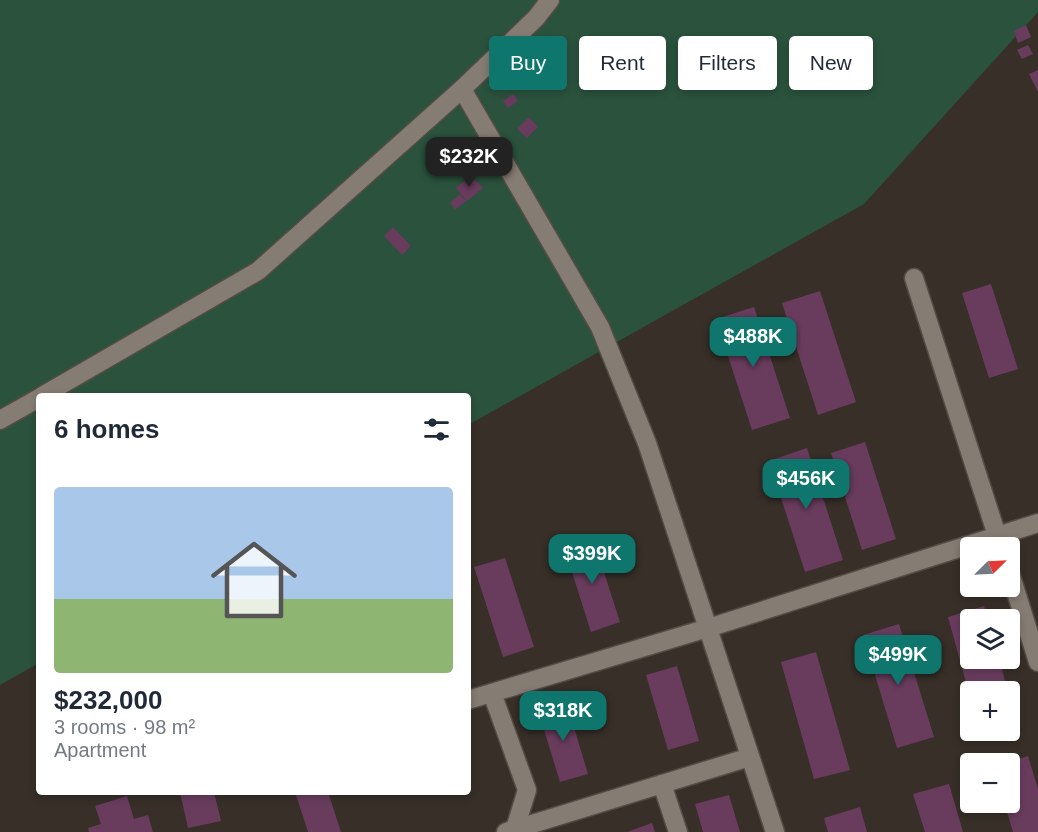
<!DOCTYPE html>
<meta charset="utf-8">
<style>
body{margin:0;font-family:Arial,sans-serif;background:#f2f2f3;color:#1f2937;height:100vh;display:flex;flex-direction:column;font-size:22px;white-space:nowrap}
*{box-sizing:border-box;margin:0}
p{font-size:20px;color:#747a83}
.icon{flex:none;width:33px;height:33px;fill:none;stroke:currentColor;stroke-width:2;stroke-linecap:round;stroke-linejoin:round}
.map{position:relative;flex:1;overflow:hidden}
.panel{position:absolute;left:36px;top:393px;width:435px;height:402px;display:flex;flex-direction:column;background:#fff;border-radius:6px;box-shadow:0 3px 9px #0003}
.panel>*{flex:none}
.guide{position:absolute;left:489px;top:36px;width:459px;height:54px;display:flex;gap:12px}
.needle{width:39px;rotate:66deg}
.tools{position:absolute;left:960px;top:537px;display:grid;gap:12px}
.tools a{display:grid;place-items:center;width:60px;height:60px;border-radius:6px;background:#fff;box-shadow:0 3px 9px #0003;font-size:30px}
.price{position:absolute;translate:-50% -51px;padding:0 14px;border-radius:12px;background:#0f766e;color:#fff;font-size:20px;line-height:39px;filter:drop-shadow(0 2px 3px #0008)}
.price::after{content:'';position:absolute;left:50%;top:36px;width:18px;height:14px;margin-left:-9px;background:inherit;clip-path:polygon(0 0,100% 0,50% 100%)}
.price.current{background:#222;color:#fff}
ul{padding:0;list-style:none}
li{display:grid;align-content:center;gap:12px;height:318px;padding:0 18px}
li span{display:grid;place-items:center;height:186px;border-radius:6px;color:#555}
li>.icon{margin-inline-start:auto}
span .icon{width:108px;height:108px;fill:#fffc;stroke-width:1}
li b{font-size:26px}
h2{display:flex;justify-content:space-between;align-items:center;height:72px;padding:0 18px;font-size:26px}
.pill{padding:0 21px;border-radius:6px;background:#fff;box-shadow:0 3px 9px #0003;font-size:21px;line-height:54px}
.pill.current{background:#0f766e;color:#fff}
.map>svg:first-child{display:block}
.green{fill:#2a523d}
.building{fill:#693c5e}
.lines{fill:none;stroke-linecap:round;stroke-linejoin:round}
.minor-casing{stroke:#544c46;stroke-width:21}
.minor{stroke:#857c73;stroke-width:18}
</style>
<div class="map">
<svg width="1038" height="832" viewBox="0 0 1038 832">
<rect width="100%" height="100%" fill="#372f28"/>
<path class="green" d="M0,0H1038V12L864,204L468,425V396H39V663L0,685Z"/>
<g class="building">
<path d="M1026,25L1031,37L1018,43L1014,31Z"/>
<path d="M1028,45L1033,54L1022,59L1017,50Z"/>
<path d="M1038,70V92L1029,74Z"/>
<path d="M513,94L518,101L508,108L503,101Z"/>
<path d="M529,117L538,127L527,138L517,129Z"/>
<path d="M471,175L483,188L467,201L456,188Z"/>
<path d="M460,194L466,201L455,210L450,203Z"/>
<path d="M393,227L411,246L402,255L384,236Z"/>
<path d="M991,284L1018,369L989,378L962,293Z"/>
<path d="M820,291L856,402L818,415L782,303Z"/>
<path d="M754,307L790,418L752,430L716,319Z"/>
<path d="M865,442L896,539L862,550L831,453Z"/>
<path d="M807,448L843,560L805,572L769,461Z"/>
<path d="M593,538L620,622L591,632L564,547Z"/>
<path d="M505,558L534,647L503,657L474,567Z"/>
<path d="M984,606L988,620H970V658H999L1008,692H970V697L948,617Z"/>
<path d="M899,624L934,737L897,748L863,635Z"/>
<path d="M816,652L850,770L814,779L781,662Z"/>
<path d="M677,666L699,741L668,750L646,675Z"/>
<path d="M566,701L588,774L560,782L538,710Z"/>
<path d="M1028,756L1038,789V832H1013L1004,802H1010V762Z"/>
<path d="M949,784L963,832H925L913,794Z"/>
<path d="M180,792H214L221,821L188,828Z"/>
<path d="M295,792H328L341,832H308Z"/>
<path d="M729,795L740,832H703L695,804Z"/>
<path d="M127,796L134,819L148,815L153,832H89L88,828L101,824L95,806Z"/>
<path d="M860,807L867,832H828L824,818Z"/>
<path d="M652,823L655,832H627Z"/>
</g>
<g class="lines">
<g class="minor-casing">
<g id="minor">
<path d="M462,89L600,327L647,443L775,832"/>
<path d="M914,278L1001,548"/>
<path d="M42,396L258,271L462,89L536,18L550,0"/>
<path d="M0,420L39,398"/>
<path d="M1010,573L1038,662"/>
<path d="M492,693L527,790L514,832"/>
<path d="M468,700L708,628L1038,523"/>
<path d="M662,784L678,832"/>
<path d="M506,832L750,757"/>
</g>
</g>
<use href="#minor" class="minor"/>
</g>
</svg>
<div class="tools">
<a><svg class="needle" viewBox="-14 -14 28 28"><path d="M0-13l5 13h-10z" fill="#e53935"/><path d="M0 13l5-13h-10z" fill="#747a83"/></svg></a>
<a><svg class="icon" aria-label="layers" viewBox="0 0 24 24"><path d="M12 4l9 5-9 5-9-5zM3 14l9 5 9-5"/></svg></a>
<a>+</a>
<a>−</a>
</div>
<b class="price current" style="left:469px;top:188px">$232K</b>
<b class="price" style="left:753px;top:368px">$488K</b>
<b class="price" style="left:806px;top:510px">$456K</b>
<b class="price" style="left:592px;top:585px">$399K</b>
<b class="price" style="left:898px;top:686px">$499K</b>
<b class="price" style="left:563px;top:742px">$318K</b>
<div class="guide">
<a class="pill current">Buy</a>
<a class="pill">Rent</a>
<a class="pill">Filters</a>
<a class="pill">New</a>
</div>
<section class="panel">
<h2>6 homes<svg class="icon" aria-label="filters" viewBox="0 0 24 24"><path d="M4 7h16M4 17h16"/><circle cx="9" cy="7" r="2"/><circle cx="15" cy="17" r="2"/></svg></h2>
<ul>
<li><span style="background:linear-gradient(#a9c7e8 60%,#8fb573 0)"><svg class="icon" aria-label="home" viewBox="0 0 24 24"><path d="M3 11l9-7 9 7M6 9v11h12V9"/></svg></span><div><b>$232,000</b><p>3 rooms · 98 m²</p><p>Apartment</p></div></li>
</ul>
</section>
</div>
